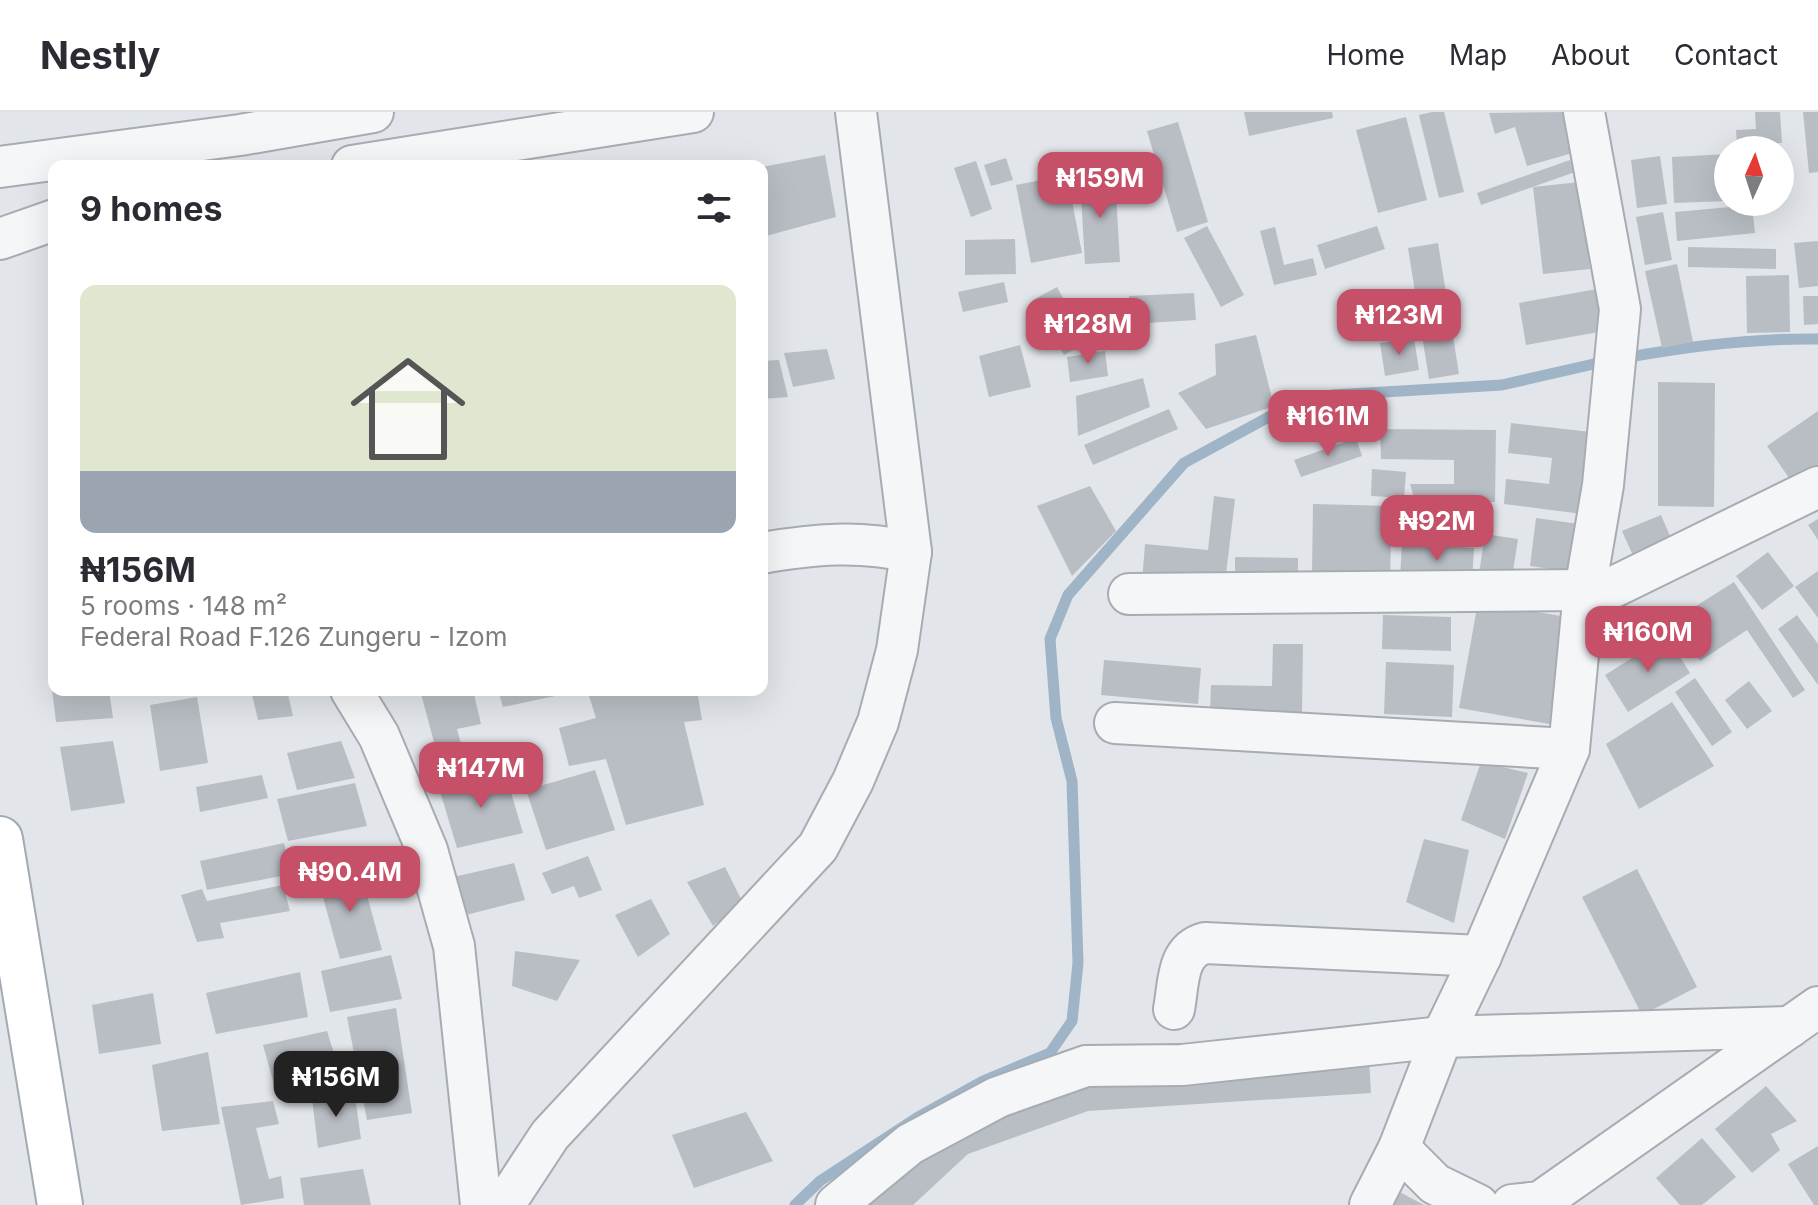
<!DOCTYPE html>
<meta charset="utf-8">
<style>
body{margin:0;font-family:Inter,sans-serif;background:#f2f2f3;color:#2b2b33;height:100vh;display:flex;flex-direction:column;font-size:30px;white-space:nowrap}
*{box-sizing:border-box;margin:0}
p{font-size:26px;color:#7c7c81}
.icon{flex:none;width:44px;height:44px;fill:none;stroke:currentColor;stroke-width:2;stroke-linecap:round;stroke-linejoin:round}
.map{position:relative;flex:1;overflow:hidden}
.side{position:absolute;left:48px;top:48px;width:720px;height:536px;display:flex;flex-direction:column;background:#fff;border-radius:16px;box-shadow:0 8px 32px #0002}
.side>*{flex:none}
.needle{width:52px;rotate:3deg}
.tools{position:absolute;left:1714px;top:24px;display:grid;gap:16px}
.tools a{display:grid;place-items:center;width:80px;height:80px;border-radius:50%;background:#fff;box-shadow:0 8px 32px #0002;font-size:40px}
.price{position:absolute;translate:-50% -68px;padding:0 18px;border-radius:16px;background:#c55068;color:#fff;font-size:26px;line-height:52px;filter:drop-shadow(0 2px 4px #0008)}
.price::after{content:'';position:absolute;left:50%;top:48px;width:24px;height:18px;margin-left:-12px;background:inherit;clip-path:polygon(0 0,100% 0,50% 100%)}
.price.on{background:#222;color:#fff}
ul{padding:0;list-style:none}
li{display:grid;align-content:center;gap:16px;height:424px;padding:0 32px}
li+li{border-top:2px solid #e1e1e2}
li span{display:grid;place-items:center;height:248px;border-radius:16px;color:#555}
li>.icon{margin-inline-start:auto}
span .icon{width:144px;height:144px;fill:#fffc;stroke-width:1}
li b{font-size:34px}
h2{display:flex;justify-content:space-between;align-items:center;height:96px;padding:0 32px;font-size:34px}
header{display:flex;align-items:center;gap:48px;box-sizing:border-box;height:112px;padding:0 40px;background:#fff;border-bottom:2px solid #e1e1e2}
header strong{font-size:38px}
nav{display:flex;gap:44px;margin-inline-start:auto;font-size:28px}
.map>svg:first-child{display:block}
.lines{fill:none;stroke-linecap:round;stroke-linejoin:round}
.stream{stroke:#9fb4c6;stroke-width:11}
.building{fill:#b9bec5}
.minor-casing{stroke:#a7acb3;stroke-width:44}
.major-casing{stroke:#a2aab4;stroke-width:48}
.minor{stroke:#f4f6f8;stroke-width:40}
.major{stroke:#fff;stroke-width:44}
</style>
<header>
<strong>Nestly</strong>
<nav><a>Home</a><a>Map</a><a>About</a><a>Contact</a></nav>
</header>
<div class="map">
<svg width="1818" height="1093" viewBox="0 0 1818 1093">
<rect width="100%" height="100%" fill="#e2e5e9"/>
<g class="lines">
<g class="stream">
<path d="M1624,246C1689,234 1752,226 1818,227"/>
<path d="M795,1093L820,1069L918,1005L983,969L1050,941L1072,909L1078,851L1072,669L1056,606L1050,527L1068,483L1184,351L1289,294L1333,283L1502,273L1607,249"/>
</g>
</g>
<g class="building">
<path d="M1244,0H1332L1333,6L1249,24Z"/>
<path d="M1432,0H1444L1464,80L1439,86L1419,3Z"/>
<path d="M1564,0L1576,40L1527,54L1515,15L1495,22L1489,1Z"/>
<path d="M1755,0H1780L1782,31L1737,33L1736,18L1756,17Z"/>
<path d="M1803,0H1818V60L1809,61Z"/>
<path d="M1406,5L1427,88L1378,101L1356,18Z"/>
<path d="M1178,10L1208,110L1177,120L1147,19Z"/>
<path d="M1728,42V89L1674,91L1672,45Z"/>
<path d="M825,43L836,105L762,125V55Z"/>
<path d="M1660,44L1667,92L1637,96L1631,48Z"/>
<path d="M1006,46L1013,68L991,74L984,53Z"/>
<path d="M1570,48L1575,60L1481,93L1477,81Z"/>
<path d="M976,49L992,97L971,105L954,56Z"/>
<path d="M1067,63L1082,141L1031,151L1016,73Z"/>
<path d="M1115,65L1120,150L1085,152L1080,66Z"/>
<path d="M1580,70L1590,157L1543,162L1533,75Z"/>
<path d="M1752,93L1755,121L1677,129L1675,100Z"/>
<path d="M1663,100L1672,148L1645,153L1636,105Z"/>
<path d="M1207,114L1244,183L1221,195L1184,126Z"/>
<path d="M1377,114L1385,137L1325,157L1317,133Z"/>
<path d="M1275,115L1284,153L1313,146L1317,163L1274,173L1260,119Z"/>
<path d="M1015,127L1016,162L965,163V128Z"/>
<path d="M1818,129V174L1799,176L1794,131Z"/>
<path d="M1438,131L1459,262L1429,267L1408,136Z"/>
<path d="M1688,135L1776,137V157L1688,155Z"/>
<path d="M1677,152L1693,230L1662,236L1645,159Z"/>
<path d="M1789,163L1790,220L1747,221L1746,164Z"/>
<path d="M1004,170L1008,190L963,200L958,180Z"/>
<path d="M1057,175L1087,230L1064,243L1033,188Z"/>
<path d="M1603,176L1610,218L1526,233L1519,191Z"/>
<path d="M1406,177L1409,217L1388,219L1385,179Z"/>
<path d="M1194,181L1196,208L1130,212L1129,184Z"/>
<path d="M1803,184H1818V212L1804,213Z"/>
<path d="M1256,223L1274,294L1206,317L1178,281L1216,263L1215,232Z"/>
<path d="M1414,226L1419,258L1385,264L1380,231Z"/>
<path d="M1020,233L1031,275L989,285L979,244Z"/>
<path d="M827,237L835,267L793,275L784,241Z"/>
<path d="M1105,239L1108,264L1070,270L1067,245Z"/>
<path d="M779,248L788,285L762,287V249Z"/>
<path d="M1143,266L1150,295L1078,324L1076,284Z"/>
<path d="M1658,270L1715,271L1714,395L1658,394Z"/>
<path d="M1169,297L1178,317L1093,353L1084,333Z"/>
<path d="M1818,299V361L1796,376L1767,334Z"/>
<path d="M1511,311L1591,320L1582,402L1504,392L1506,367L1549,372L1552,346L1508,341Z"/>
<path d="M1380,317L1496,318L1495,390L1415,389L1410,372H1454V348L1381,347Z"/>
<path d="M1356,326L1362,344L1301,365L1294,348Z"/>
<path d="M1372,357L1406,360L1404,386L1371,384Z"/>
<path d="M1090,374L1116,419L1072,464L1037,394Z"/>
<path d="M1214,384L1235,387L1224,479L1142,470L1145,432L1208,438Z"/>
<path d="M1313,392L1392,394L1390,467L1312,465Z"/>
<path d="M1397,401L1480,402V421L1397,420Z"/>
<path d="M1661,403L1673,431L1635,448L1622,419Z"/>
<path d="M1536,406L1579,412L1572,460L1530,454Z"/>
<path d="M1818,407V428L1808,413Z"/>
<path d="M1485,422L1518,427L1511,472L1478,468Z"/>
<path d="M1402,431L1474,436L1472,471L1400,467Z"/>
<path d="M1768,440L1794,474L1762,498L1736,464Z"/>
<path d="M1235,445L1298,446V468L1235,467Z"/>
<path d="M1818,459V506L1795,475Z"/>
<path d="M1734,470L1805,578L1793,586L1747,518L1700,549L1674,508Z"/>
<path d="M1478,490L1573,506L1555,613L1459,596Z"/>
<path d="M1383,503L1451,505V539L1382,537Z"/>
<path d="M1797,503L1818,532V573L1778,517Z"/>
<path d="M1667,524L1690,561L1628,600L1605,563Z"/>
<path d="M1273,532H1303L1302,601L1210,599L1211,573L1272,574Z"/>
<path d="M1104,548L1201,556L1198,592L1101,583Z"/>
<path d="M1386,550L1454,553L1452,605L1384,602Z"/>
<path d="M1695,566L1732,620L1712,634L1675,580Z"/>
<path d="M1749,569L1772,599L1747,617L1725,588Z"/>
<path d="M52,578H109L113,606L56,610Z"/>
<path d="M251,578H287L293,604L258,608Z"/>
<path d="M420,578H473L481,612L457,617L463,640L438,645Z"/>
<path d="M498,578H579V579L503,595Z"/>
<path d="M625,578H697L702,608L684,610L704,693L626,713L606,647L569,654L559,616L596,606L589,584Z"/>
<path d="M197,585L208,651L160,659L150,593Z"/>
<path d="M1672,590L1714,654L1639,697L1606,632Z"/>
<path d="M113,629L125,691L71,699L60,635Z"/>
<path d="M341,629L355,666L297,678L287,641Z"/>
<path d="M1481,650L1528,661L1505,727L1461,708Z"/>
<path d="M595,658L615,718L546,738L526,678Z"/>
<path d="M505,660L523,721L457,736L439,676Z"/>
<path d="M262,663L268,686L200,700L196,675Z"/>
<path d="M355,671L367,714L288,729L277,687Z"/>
<path d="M1424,727L1469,738L1454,811L1406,790Z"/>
<path d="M284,731L292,762L207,778L200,749Z"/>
<path d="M588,744L602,778L579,786L574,774L552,782L542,761Z"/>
<path d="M514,751L525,788L458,805L445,767Z"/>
<path d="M725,755L743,791L713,814L687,770Z"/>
<path d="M1637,757L1697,875L1642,903L1582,785Z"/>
<path d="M360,758L382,838L340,847L318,767Z"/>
<path d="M283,773L290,799L220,811L224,826L197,830L181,783L202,777L207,789Z"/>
<path d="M651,787L670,822L638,845L615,803Z"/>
<path d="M515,839L580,848L557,889L512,874Z"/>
<path d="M391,843L402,887L330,900L321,859Z"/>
<path d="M300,860L308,905L216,922L206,881Z"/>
<path d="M153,881L161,932L99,942L92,893Z"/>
<path d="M396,896L412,1001L367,1008L347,905Z"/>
<path d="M327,919L343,970L277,983L263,933Z"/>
<path d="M208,940L220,1012L162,1019L152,953Z"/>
<path d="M1369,947L1371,981L1088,999L968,1042L913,1093H853L899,1054L1091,964Z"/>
<path d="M1766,974L1797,1009L1771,1022L1780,1038L1752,1061L1715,1017Z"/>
<path d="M354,977L361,1027L318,1036L312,986Z"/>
<path d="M273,989L279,1012L256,1016L269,1067L281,1064L284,1086L241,1093L221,995Z"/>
<path d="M746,1000L773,1049L694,1076L672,1023Z"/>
<path d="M1702,1026L1736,1065L1702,1093H1680L1656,1066Z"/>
<path d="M1818,1034V1093H1814L1788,1052Z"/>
<path d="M363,1057L371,1093H304L300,1066Z"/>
<path d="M1394,1077L1424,1093H1385Z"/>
</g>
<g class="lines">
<g class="minor-casing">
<g id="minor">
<path d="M352,54L693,0"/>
<path d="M0,55L240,23L373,0"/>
<path d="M0,127L54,108"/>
<path d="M762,441C814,432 859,428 911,440"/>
<path d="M1129,482L1586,478"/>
<path d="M1583,490L1818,375"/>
<path d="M351,578L379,624L427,738L454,834L481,1093"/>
<path d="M1115,611L1569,637"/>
<path d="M1174,897C1179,871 1176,839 1205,831L1481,844"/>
<path d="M1399,1036L1435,1072L1478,1093"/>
<path d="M504,1093L550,1023L818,735L853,669L878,610L897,538L911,440L856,0"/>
<path d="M836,1093L910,1032L998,985L1086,954L1182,953L1442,925L1790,915"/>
<path d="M1370,1093L1399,1036L1442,925L1481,844L1569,637L1583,490L1603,373L1620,197L1584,0"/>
<path d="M1512,1093L1540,1090L1818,895"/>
</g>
</g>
<g class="major-casing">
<path id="major" d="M0,727L60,1093"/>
</g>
<use href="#minor" class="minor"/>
<use href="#major" class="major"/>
</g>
</svg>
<div class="tools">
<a><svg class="needle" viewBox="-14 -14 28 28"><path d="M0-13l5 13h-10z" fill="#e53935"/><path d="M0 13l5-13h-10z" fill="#7c7c81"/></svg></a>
</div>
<b class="price" style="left:1100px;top:108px">₦159M</b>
<b class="price" style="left:1399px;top:245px">₦123M</b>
<b class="price" style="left:1088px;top:254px">₦128M</b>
<b class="price" style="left:1328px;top:346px">₦161M</b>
<b class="price" style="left:1437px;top:451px">₦92M</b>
<b class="price" style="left:1648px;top:562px">₦160M</b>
<b class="price" style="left:481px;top:698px">₦147M</b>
<b class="price" style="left:350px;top:802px">₦90.4M</b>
<b class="price on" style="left:336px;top:1007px">₦156M</b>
<section class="side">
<h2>9 homes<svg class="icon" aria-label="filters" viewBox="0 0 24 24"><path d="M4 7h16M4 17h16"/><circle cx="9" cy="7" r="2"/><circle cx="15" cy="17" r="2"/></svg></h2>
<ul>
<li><span style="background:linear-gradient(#dfe7d0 75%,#9aa5b1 0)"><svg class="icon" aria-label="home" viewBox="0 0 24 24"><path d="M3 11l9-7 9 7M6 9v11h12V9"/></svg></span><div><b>₦156M</b><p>5 rooms · 148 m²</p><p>Federal Road F.126 Zungeru - Izom</p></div></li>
</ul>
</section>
</div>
